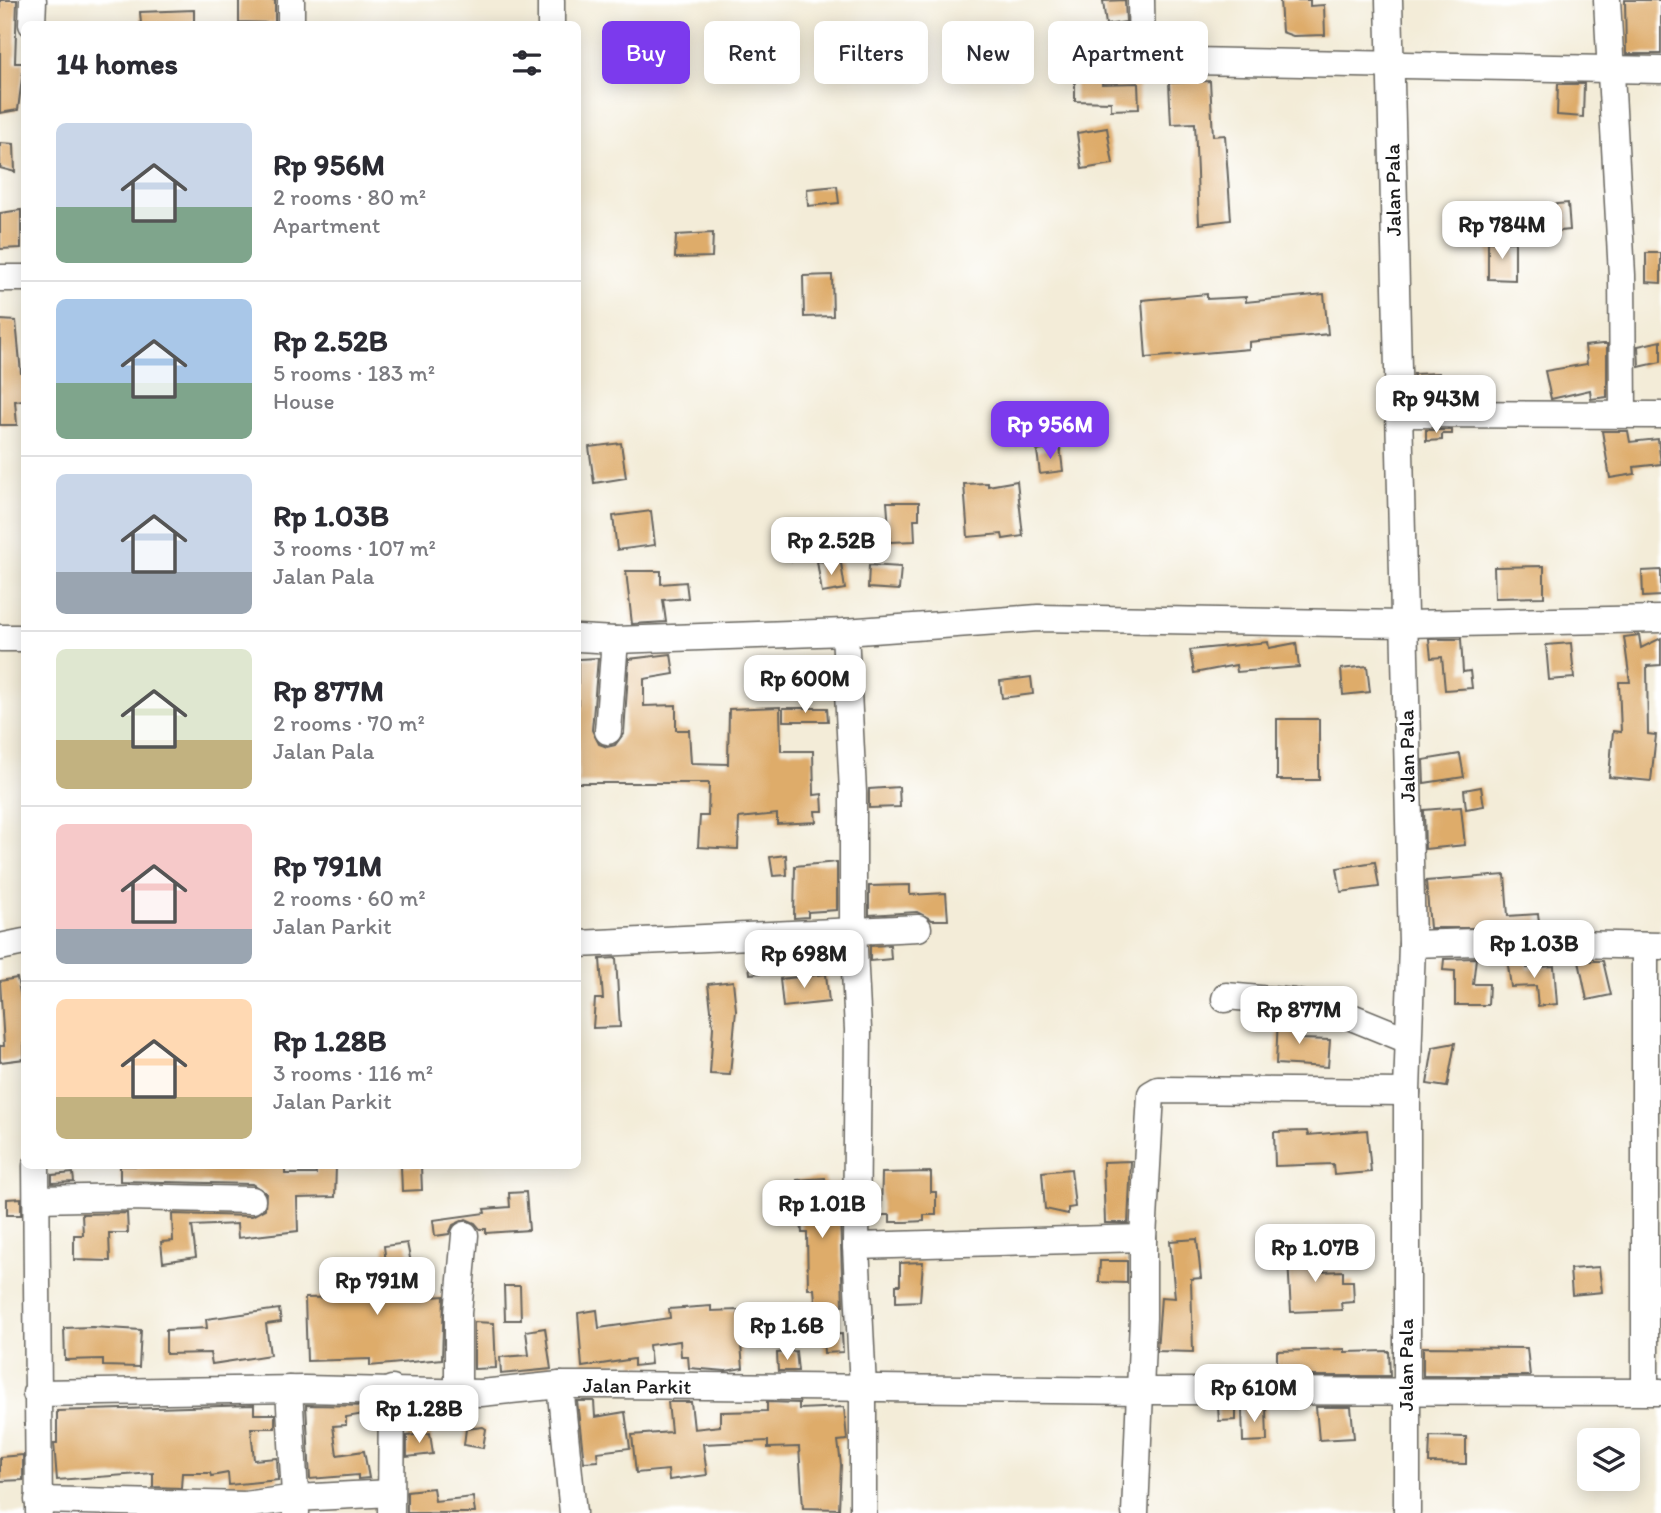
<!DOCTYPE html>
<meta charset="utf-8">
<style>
body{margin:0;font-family:Itim,sans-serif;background:#f2f2f3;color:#2b2b33;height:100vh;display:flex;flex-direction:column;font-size:26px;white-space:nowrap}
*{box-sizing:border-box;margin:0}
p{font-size:23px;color:#7c7c81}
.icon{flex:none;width:38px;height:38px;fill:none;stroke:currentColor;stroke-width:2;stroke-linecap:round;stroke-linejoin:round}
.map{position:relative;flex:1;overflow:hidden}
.side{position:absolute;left:21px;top:21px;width:560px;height:1148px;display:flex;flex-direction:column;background:#fff;border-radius:10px;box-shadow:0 4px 18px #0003}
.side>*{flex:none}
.banner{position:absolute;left:602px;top:21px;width:665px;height:63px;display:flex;gap:14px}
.fabs{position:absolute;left:1577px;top:1428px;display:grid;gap:14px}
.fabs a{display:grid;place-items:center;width:63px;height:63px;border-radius:10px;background:#fff;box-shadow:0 4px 18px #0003;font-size:35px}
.price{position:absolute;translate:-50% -60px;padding:0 16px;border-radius:14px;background:#fff;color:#222;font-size:23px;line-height:46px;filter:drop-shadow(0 2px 4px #0008)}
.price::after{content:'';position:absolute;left:50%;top:42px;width:21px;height:16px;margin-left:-10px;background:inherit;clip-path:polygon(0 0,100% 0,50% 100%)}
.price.active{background:#7c3aed;color:#fff}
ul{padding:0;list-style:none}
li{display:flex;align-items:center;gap:21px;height:175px;padding:0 35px}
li+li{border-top:2px solid #e1e1e2}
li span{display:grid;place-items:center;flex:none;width:196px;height:140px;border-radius:10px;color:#555}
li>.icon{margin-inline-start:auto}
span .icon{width:84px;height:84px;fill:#fffc;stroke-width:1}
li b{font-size:30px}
h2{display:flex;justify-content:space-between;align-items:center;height:84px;padding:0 35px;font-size:30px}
.tag{padding:0 24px;border-radius:10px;background:#fff;box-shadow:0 4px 18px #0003;font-size:24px;line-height:63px}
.tag.active{background:#7c3aed;color:#fff}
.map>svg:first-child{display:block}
.building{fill:#deac6b}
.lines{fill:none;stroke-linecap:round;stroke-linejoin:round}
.minor-casing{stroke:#67655e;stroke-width:29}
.minor{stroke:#fff;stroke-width:26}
.labels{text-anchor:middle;stroke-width:6;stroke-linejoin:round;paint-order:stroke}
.street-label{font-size:21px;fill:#1c1c1c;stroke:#fff}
</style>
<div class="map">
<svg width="1661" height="1513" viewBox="0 0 1661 1513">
<rect width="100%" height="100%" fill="#fff"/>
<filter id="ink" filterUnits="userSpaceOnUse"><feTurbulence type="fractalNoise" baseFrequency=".0143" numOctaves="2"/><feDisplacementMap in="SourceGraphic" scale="14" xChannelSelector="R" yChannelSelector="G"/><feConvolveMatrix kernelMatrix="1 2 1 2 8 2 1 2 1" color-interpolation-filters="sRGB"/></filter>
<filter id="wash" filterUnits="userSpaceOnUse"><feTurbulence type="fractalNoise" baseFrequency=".00686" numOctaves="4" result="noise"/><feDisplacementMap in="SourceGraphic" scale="28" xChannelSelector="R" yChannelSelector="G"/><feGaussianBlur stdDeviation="1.57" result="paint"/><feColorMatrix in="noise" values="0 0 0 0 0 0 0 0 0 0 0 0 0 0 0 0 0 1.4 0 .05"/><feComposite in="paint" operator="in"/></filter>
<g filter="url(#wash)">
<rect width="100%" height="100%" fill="#f3ecd8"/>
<g id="blocks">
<g class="building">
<path d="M0,0H17L15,63H24L18,110L0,113Z"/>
<path d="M239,0H275V23L239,22Z"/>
<path d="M1125,0L1126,22L1106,25L1103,1Z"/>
<path d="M1280,0H1310V6L1324,5L1325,35L1293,36L1282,32Z"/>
<path d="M1625,0H1661V54H1626Z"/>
<path d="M194,10V24H141L140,12Z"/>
<path d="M1075,75H1102V84L1138,83L1139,109L1111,110V102L1075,101Z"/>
<path d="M1210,81L1213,136L1225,135L1231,220L1199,224L1195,123L1171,124L1169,83Z"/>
<path d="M1558,84H1584L1583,117L1557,115Z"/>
<path d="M1107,128L1113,164L1082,169L1077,133Z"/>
<path d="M0,143L14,144L15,172L0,168Z"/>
<path d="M837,186L839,203L808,206L807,189Z"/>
<path d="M1568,203L1570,230L1525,234L1522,207Z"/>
<path d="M21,210V248L0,249V213Z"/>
<path d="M713,233L712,257L675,258L676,235Z"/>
<path d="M1488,242H1515V280L1488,279Z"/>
<path d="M1646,253H1661V283L1646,282Z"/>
<path d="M832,275L833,316L804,317L803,276Z"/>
<path d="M1207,294V299L1246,297V302L1324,294L1328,334L1249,342V349L1146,358L1142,300Z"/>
<path d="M0,320L16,321L21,373H24V400L15,401L17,425H0Z"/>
<path d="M1661,341V362L1639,367L1638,346Z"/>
<path d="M1602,344H1607V397L1591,399L1590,390L1551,399L1545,371L1587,364L1585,346Z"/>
<path d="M1439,373L1440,398H1414V374Z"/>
<path d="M1426,430H1452V434H1442V440L1426,441Z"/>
<path d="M1602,431H1628L1630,442L1658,439L1661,464L1634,467L1635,474L1610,478Z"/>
<path d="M621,443L626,478L594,483L589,447Z"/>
<path d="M1060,447L1063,471L1040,474L1037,451Z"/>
<path d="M1017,481L1023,536L1003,539L1002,534L968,537L964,484L988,483V486Z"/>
<path d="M887,502H919V519H914L915,541L890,542Z"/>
<path d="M651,511L655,545L617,550L613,516Z"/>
<path d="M805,537L808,558L792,561L789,540Z"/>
<path d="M817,561L841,563L845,589L822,593Z"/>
<path d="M869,565L901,567L899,590L868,588Z"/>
<path d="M1544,566V597L1495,598L1494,567Z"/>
<path d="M1661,570V596L1643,597L1642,571Z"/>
<path d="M626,571H661V584L686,582L688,598L663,600L666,622L632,624Z"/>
<path d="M1639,635L1641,648L1661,638V665L1647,666L1648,734L1656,735L1651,781L1609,777L1613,731L1621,732L1619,682H1630L1624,637Z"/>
<path d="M1429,639H1461L1463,672L1470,671L1472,688L1445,690L1442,657L1431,658Z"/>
<path d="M1268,642L1269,648L1296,643L1299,667L1237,672L1236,665L1194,673L1190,650Z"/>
<path d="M1571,643L1574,678L1549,680L1546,645Z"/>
<path d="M671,654L674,674L644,679V706L676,705V730H689L691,763L728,764L729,709L780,707L781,751H813L814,795L822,794L823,811H815L816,822L777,824V814L739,818L738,849L698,847L700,816H708L709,783H578V659L598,658L592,730L599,744L607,747L615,745L624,733L629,659Z"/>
<path d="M1367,666L1370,692L1343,695L1341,669Z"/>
<path d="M1031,677L1033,694L1002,698L1000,681Z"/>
<path d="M783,708H827L828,721H783Z"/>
<rect x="1277" y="719" width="42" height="61"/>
<path d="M1460,754L1464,777L1424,783L1423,760Z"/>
<path d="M899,787L900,807L869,808V789Z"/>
<path d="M1481,787L1484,806L1466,809L1464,790Z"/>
<path d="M1461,807L1465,845L1425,849L1424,810Z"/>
<path d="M786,855L787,875L773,876L770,857Z"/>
<path d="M837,862V910L808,912V917L794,918L795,866Z"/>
<path d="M1375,862L1379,887L1341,892L1337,868Z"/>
<path d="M1505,875L1508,916L1538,914L1540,928H1430L1426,881Z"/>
<path d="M910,885V895L946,893L948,920H932L917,912L869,915V886Z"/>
<path d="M890,945L891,959L870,961V946Z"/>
<path d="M772,951L774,972L750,974L748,952Z"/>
<path d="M616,958L620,1027L593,1028L595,999H603L600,959Z"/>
<path d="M1476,958L1473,984H1489L1488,1005H1455V971L1443,970L1444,959Z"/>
<path d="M1507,958L1526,959L1527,968L1554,966L1557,1004L1538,1006L1536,986L1511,987Z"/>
<path d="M1579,961H1603L1611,995L1587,1000Z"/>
<path d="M826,974L829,1002L783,1007L780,979Z"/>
<path d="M17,978L24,1013V1059L0,1062V1046H4L0,981Z"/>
<path d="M733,981L736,1010L730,1075L710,1074L713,1027L708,984Z"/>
<path d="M1278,1016L1303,1020L1302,1039L1330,1040L1328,1067L1276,1064Z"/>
<path d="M1455,1043L1447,1087L1427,1084L1433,1047Z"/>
<path d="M1367,1130L1371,1172L1334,1175L1333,1164L1275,1166L1274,1132L1307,1131L1308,1135Z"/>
<path d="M1131,1161L1128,1223H1105L1103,1162Z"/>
<path d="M120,1166H285V1174H316V1166H336L335,1197L297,1198L298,1231L238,1238L237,1224L192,1226L196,1257L163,1262L161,1242L173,1241L172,1214L252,1216L265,1209L266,1193L252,1184L120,1181Z"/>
<path d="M401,1166H421L422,1190L402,1191Z"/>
<path d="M1071,1169L1075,1207L1068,1208V1214L1045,1209L1042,1172Z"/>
<path d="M931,1172V1192H936V1215H924V1221L906,1222H890V1215H881L882,1173Z"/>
<path d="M73,1173L74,1182L52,1183V1175Z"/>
<path d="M825,1178L826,1185L839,1184L843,1306L816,1310L814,1289H808L807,1233H802L797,1180Z"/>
<path d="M526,1192L529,1230L486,1233V1229H480L475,1223L466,1219L453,1225L449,1234L435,1236L433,1220L485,1213L484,1209L510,1207L509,1193Z"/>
<path d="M21,1198V1215H7V1199Z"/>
<path d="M127,1213L128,1233H109L110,1261L74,1260V1235H83L82,1214Z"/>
<path d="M1197,1239L1201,1278L1191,1279L1193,1352L1157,1351L1161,1297L1175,1298L1170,1241Z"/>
<path d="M1302,1242L1303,1262L1317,1261V1268H1321V1272L1343,1271V1281H1353L1354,1302L1341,1303L1342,1310L1291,1312L1288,1260L1285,1261L1284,1243Z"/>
<path d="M407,1243L418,1298L444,1296L442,1359L370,1366V1359L307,1361L305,1298L349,1297L346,1265L386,1263L384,1246Z"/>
<path d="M1100,1261H1127V1283L1099,1282Z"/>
<path d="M923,1262L920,1301L896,1302V1285H900V1263Z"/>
<path d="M1599,1267L1602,1292L1572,1295L1570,1269Z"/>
<path d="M504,1286H520L521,1320H505Z"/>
<path d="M711,1306V1311L738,1310L743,1368L726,1371L689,1368L688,1356H681L680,1341L649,1345L651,1364L634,1366V1359L582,1367L578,1313L597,1310L599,1328L670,1318L669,1309Z"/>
<path d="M279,1309L281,1322L266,1324L270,1355L212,1364L210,1353L166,1354V1330L207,1328L206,1319Z"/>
<path d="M474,1322L494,1323L496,1368L474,1369Z"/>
<path d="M92,1327L141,1330L139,1367L103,1366V1359L65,1360L64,1328Z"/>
<path d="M545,1328L551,1369L501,1374L500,1357L529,1355L526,1331Z"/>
<path d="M842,1334L843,1352L824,1353L823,1335Z"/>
<path d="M1423,1347L1527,1348L1530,1376H1423Z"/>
<path d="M1345,1349V1352L1389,1351L1390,1376H1302V1368L1277,1369V1351Z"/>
<path d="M796,1351L798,1371H778L777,1353Z"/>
<path d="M577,1401H594L595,1417L625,1412L630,1448L597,1452L598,1461L584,1462Z"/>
<path d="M668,1402H691L694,1429L720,1426V1412L767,1411V1402L799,1403V1409L844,1407L847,1440L838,1441L841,1465L839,1509L803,1508L799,1447L768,1448V1441L703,1444L707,1475L669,1480L668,1470L636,1473L632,1435L671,1432Z"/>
<path d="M254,1405V1414H275V1428H251L254,1460L277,1458L278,1480L229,1485L228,1473L211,1476L210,1473H182L181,1488L153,1487V1473L57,1480L54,1443H57V1411Z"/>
<path d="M306,1405L376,1406V1412L346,1417V1425L333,1426L337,1455L364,1451L369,1478L358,1479V1475L310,1479Z"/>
<path d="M1218,1407H1236V1420L1219,1421Z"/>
<path d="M1242,1407H1266L1267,1441L1243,1442Z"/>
<path d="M1316,1407H1351L1354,1438L1319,1440Z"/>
<path d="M483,1427L486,1429L483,1448L464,1445L466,1429Z"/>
<path d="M430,1433L433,1454L407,1457V1436Z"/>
<path d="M1430,1436L1466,1437V1464L1429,1463Z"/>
<path d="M23,1455V1480L0,1481V1457Z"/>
<path d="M433,1488L435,1501L473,1497L475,1513H407V1491Z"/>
</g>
</g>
</g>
<g filter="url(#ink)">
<use href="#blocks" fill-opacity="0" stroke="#67655e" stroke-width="2"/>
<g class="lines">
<g class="minor-casing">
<g id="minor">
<path d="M291,0V24"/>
<path d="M1141,0L1142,60L1661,70"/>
<path d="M1389,0L1412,944L1407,1092V1513"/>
<path d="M1607,0L1622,275L1623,414"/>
<path d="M32,24L33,0"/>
<path d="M551,24V0"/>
<path d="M0,278H24"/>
<path d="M1398,414L1661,415"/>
<path d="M845,632L853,792V931L858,1030L856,1246L863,1388V1513"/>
<path d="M0,638H24"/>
<path d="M578,638L615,640L845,632L1038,618L1405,624L1661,619"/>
<path d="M608,731L615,640"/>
<path d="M578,944L918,928"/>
<path d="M1412,944L1476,942L1661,946"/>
<path d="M0,947L24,942"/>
<path d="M1225,999L1226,996L1294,1002L1349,1016L1408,1040"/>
<path d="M36,1166L39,1513"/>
<path d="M38,1199L129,1197L252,1200"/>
<path d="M856,1246L1143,1238"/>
<path d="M560,1385L573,1513"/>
<path d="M289,1389L296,1513"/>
<path d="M1645,1391V946"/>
<path d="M36,1393L304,1389L481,1393L560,1385H616L1140,1391L1661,1392"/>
<path d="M458,1393V1313L465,1235"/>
<path d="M38,1500L245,1505L296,1498L391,1493"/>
<path d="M391,1513L392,1389"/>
<path d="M1135,1513L1143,1318V1238L1151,1094L1158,1090L1407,1092"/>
</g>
</g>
<use href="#minor" class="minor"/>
</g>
</g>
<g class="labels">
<g class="street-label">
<text transform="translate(1393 190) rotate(-91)" y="7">Jalan Pala</text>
<text transform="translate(1407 756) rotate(-91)" y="7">Jalan Pala</text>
<text transform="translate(1406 1365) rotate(-90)" y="7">Jalan Pala</text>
<text transform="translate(637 1386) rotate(1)" y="7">Jalan Parkit</text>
</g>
</g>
</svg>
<div class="fabs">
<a><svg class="icon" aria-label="layers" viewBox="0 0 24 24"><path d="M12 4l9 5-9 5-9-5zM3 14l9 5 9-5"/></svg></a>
</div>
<b class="price" style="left:1502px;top:261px">Rp 784M</b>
<b class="price" style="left:1436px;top:435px">Rp 943M</b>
<b class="price active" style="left:1050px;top:461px">Rp 956M</b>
<b class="price" style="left:831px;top:577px">Rp 2.52B</b>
<b class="price" style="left:805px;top:715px">Rp 600M</b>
<b class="price" style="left:1534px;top:980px">Rp 1.03B</b>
<b class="price" style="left:804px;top:990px">Rp 698M</b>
<b class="price" style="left:1299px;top:1046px">Rp 877M</b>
<b class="price" style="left:822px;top:1240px">Rp 1.01B</b>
<b class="price" style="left:1315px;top:1284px">Rp 1.07B</b>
<b class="price" style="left:377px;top:1317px">Rp 791M</b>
<b class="price" style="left:787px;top:1362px">Rp 1.6B</b>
<b class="price" style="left:1254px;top:1424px">Rp 610M</b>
<b class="price" style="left:419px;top:1445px">Rp 1.28B</b>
<div class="banner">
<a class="tag active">Buy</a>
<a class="tag">Rent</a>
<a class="tag">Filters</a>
<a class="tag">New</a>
<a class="tag">Apartment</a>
</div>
<section class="side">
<h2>14 homes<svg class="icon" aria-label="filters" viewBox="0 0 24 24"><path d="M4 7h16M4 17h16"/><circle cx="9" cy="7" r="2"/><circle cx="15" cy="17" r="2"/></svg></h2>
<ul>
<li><span style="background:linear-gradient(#c9d6e8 60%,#7fa58c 0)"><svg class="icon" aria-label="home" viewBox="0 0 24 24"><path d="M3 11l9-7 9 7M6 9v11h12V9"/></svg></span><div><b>Rp 956M</b><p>2 rooms · 80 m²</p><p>Apartment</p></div></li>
<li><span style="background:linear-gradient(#a9c7e8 60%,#7fa58c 0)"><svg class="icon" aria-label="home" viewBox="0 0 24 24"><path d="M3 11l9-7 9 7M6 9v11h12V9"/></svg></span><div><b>Rp 2.52B</b><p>5 rooms · 183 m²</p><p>House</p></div></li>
<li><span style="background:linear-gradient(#c9d6e8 70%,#9aa5b1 0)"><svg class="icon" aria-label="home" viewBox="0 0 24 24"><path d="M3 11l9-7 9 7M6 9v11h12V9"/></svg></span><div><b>Rp 1.03B</b><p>3 rooms · 107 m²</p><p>Jalan Pala</p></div></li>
<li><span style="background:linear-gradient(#dfe7d0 65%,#c2b280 0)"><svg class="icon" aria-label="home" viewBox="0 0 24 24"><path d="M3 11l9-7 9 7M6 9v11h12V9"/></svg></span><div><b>Rp 877M</b><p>2 rooms · 70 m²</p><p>Jalan Pala</p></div></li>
<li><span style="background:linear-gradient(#f6c9c9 75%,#9aa5b1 0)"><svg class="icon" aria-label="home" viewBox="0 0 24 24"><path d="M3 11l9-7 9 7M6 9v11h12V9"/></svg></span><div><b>Rp 791M</b><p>2 rooms · 60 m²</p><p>Jalan Parkit</p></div></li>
<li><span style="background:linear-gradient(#ffd9b3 70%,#c2b280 0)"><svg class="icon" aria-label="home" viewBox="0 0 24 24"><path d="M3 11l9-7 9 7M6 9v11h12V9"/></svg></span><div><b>Rp 1.28B</b><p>3 rooms · 116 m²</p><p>Jalan Parkit</p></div></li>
</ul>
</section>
</div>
